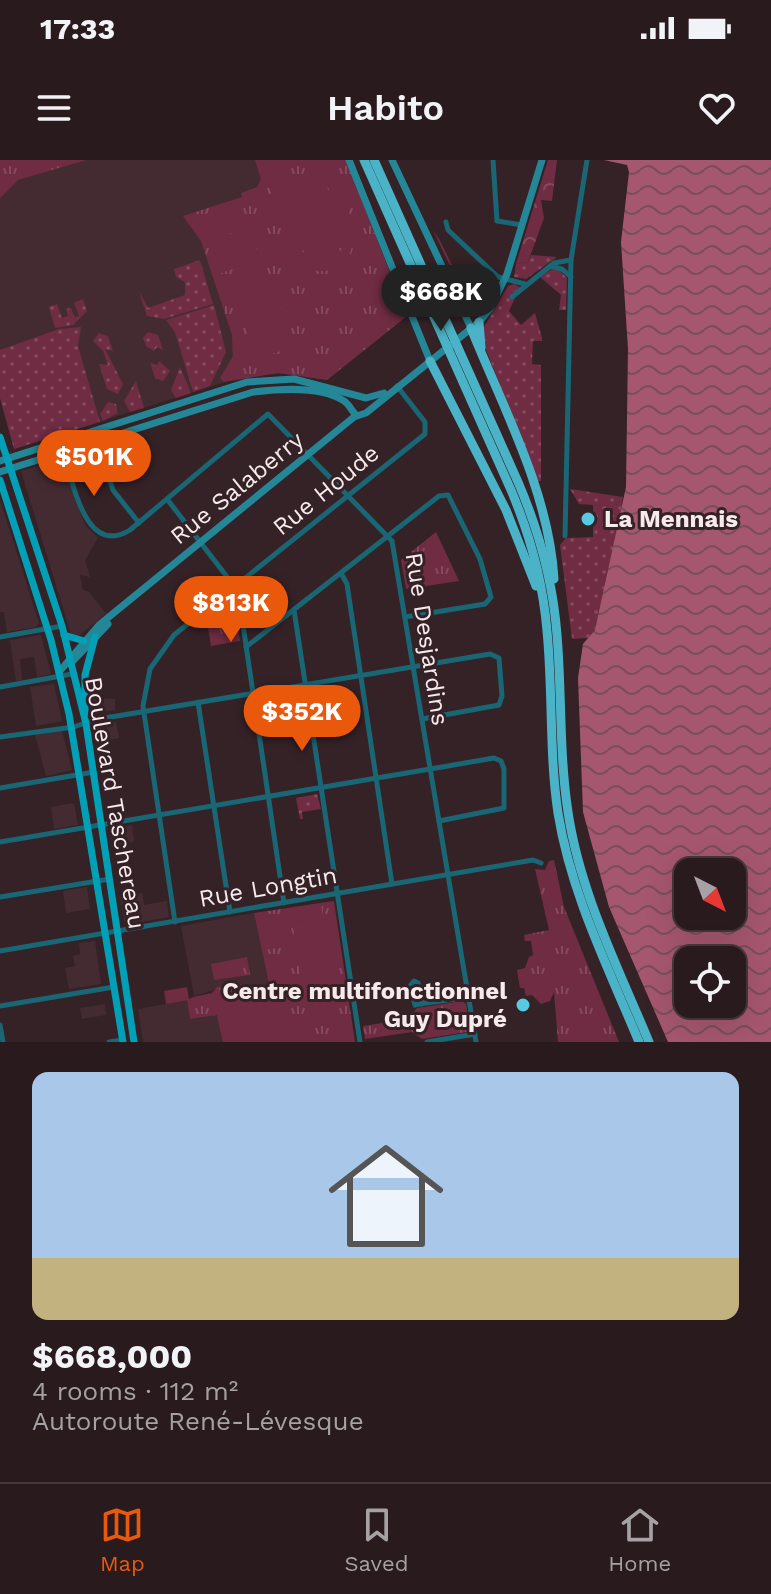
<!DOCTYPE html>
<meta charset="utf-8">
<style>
body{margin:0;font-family:"Work Sans",sans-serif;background:#34272a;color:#f1f3f6;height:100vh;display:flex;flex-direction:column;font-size:30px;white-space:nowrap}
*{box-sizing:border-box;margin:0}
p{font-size:26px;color:#a5a1a4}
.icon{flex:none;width:44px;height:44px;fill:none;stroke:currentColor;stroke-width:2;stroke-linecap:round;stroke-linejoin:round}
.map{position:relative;height:882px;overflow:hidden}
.details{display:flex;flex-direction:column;background:#281a1d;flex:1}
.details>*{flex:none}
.needle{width:52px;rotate:138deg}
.fabs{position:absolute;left:674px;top:698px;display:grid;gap:16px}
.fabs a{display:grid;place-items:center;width:72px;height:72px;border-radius:16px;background:#281a1d;box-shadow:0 8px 32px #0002,0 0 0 2px #44383b;font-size:40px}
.price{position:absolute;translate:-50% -68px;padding:0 18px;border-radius:28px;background:#ea580c;color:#fff;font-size:26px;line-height:52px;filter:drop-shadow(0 2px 4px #0008)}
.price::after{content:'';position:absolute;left:50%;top:48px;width:24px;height:18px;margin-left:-12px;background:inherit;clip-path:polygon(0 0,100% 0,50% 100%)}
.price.on{background:#222;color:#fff}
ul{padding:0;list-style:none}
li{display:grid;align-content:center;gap:16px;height:424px;padding:0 32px}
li+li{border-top:2px solid #44383b}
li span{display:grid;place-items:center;height:248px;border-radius:16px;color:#555}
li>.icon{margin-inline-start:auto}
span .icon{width:144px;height:144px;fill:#fffc;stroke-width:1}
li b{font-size:34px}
.status{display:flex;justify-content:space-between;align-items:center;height:56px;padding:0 40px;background:#281a1d;direction:ltr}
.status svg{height:22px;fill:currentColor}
header{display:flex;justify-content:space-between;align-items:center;height:104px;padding:0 32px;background:#281a1d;font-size:36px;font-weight:600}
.dock{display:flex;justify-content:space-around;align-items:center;height:112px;border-top:2px solid #44383b;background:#281a1d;font-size:22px;color:#a5a1a4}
.dock a{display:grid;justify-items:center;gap:4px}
.dock .on{color:#ea580c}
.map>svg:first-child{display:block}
.built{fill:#442b32}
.grass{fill:url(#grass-dots)}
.forest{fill:url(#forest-crowns)}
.park{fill:url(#park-tufts)}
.pitch{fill:#6f2c42}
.water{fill:url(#water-waves);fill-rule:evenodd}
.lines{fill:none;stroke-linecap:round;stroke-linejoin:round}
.street{stroke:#196775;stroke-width:5}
.secondary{stroke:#248798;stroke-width:7}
.primary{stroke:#02a0b7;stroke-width:7}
.highway{stroke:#4ab3c7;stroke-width:9}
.poi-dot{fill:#55cae0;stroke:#352227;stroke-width:3}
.labels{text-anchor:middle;stroke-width:6;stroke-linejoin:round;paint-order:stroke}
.street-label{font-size:24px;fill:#f7eaed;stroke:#352227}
.poi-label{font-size:24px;font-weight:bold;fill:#f7eaed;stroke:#352227;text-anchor:start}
</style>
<div class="status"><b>17:33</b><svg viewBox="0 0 49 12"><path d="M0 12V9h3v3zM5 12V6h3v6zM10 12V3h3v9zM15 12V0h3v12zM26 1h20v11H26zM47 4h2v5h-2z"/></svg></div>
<header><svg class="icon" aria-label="menu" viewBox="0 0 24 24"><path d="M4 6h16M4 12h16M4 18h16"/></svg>Habito<svg class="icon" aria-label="heart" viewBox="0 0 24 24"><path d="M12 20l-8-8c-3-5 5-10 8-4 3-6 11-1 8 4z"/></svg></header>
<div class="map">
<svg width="771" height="882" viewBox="0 0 771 882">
<defs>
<pattern id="grass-dots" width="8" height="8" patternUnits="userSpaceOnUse" patternTransform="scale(2)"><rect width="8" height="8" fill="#6f2c42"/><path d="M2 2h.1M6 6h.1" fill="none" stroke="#844b5e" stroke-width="1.8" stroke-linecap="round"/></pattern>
<pattern id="forest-crowns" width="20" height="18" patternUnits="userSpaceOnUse" patternTransform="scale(2)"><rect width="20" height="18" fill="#6f2c42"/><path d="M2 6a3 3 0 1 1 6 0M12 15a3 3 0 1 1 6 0" fill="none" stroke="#844b5e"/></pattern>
<pattern id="park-tufts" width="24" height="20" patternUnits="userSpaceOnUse" patternTransform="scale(2)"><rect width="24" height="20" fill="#6f2c42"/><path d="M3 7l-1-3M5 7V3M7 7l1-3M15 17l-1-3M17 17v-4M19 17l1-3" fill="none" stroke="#844b5e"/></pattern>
<pattern id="water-waves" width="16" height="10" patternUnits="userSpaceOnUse" patternTransform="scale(2)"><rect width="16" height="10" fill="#a5576f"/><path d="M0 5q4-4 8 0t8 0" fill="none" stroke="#784e5b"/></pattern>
</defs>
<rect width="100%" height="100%" fill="#352227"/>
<g class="built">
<path d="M0,0H346L407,156L327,220L286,213L241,217L14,289L0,238Z"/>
<path d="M61,299L85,365L98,378L85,400L90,417L80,415L83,430L89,432L106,454L77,477L71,474L21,311Z"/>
<path d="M0,340L39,463L36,467L7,472L4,452H0Z"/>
<path d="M41,475L51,514L37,517L34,497L20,499L22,520L16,521L10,480Z"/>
<path d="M54,524L62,561L36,566L30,527Z"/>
<path d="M90,538L115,539V550L92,554Z"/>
<path d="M116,562L119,578L97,582L95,566Z"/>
<path d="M62,571L72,610L46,616L35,575Z"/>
<path d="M74,643L78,665L54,669L51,647Z"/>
<path d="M132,665L134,682L112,686L111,669Z"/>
<path d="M87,727L90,749L66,753L63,731Z"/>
<path d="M142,733L144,745L167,741L169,757L125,765L120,737Z"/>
<path d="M254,753L271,828L249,831L230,825L194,836L181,766Z"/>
<path d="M95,781L101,824L69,829L65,808L75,806L73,796L80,794L79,783Z"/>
<path d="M187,840L190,859L217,855L223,882H143L138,849Z"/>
<path d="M105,844L106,855L82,859L80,848Z"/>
</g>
<g class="grass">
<path d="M531,95L557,97L526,119L514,117L516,104L528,102Z"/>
<path d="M200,100L213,144L164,159L147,156L139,131L148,148L185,135V122L176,117L174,109Z"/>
<path d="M552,109L559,110L567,118L566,150H559L561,135L540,117Z"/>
<path d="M514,124L520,127L509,151L521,165L535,153L542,178V181H533L532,204L541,205V321H538L484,185V167L508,126Z"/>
<path d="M83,139L87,151L73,165L55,168L49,147L57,144L62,158L68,156L66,149L71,148L75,158L79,156L74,143Z"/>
<path d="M214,145L226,192L210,226L193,232L175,172L166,160Z"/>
<path d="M81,167L78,186L100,262L14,289L0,238V190L59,169Z"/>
<path d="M148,172L158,175L163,190L157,187L154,191L146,186L143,178Z"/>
<path d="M99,173L108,176L113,191L105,189L123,224L118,234L107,229L99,204L108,205L103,191L93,181Z"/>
<path d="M159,201L170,211L163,221L155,218L150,202L157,206Z"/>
<path d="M180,207L191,233L176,238L171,230Z"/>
<path d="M136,221L144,248L130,252L124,241Z"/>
<path d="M108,242L116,244L118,253L103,261L100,254Z"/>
<path d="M570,329L623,337L616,386L595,470L588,478L572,479L560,385L566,378L593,377V345L579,344Z"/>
<path d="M317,634L321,649L302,652L303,659H300L296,638Z"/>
</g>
<g class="forest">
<path d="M548,0H557L552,41L541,40L544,58L528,102L516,104Z"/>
<path d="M433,70L439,79L477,155L469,146Z"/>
</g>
<g class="park">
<path d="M0,0H86L18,20L0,38Z"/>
<path d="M255,0H346L407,156L327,220L278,213L224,222L220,218L233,196L232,175L201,81L183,56L242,37L241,33L257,27L261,19Z"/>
<path d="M436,372L459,421L406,429L401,400Z"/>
<path d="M233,435L240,481L211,486L206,456Z"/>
<path d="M554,700L564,747L619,882H558L554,832L550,841L541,844L532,835L526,836L524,828H520L517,810L525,808L529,797L533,795L531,781H525L524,775L549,770L535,709L545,710L549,701Z"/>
<path d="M334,741L355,882H223L217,855L190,859L187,840L193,837L212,833L217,827L243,824L249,831L270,828L254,753Z"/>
<path d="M247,797L250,815L214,820L211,804Z"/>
<path d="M462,841L466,844L470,867L467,872L422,879L412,872L365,879L363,866L408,859L417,848Z"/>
</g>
<g class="pitch">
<path d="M280,0H297L285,7C273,28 294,93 315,104L334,101L347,81L324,11L309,0H326C344,24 377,109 323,111C312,112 303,103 295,101L267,15L274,13Z"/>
<path d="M322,12L344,78L303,91L281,26Z"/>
<path d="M241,42L249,67L205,82L197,57Z"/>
<path d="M252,76L260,99L216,115L208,91Z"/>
<path d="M271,119L293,187L257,199L234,131Z"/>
<path d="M321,743L323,757L294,762L292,748Z"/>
<path d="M331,761L341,823L303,829L293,767Z"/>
<path d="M285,763L289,786L264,790L260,767Z"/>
<path d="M245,826L246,832L288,826V856L276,882H223L217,855L213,856L210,842L219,831Z"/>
<path d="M187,827L189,840L166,844L164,831Z"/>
</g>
<path class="water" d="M604,0H771V882H668L609,747L583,652L578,518L583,484L595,470L626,327L628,189L621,82L629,12L627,5ZM688,712H732V756H688ZM688,800H732V844H688Z"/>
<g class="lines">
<g class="street">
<path d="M493,0L497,61L522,65"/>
<path d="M446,62L448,70L498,117L525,124"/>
<path d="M550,106L562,109L571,117"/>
<path d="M512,137L554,103L571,100"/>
<path d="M93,270L113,330L139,363"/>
<path d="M63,292C73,321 85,398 130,370L268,254L392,381L476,882"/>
<path d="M167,339L238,431L284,743"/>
<path d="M565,376L571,100L587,0"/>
<path d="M341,413L347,424L392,724"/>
<path d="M294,450L360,882"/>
<path d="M0,477L62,466"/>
<path d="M246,487L439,336L448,335L480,399L491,437L485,444L405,457"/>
<path d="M0,527L72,514"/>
<path d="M198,542L230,752"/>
<path d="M0,577L74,567L93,560L490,494L499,498L502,536L499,545L422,559"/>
<path d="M0,628L94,612"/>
<path d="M0,682L436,608L494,598L501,601L504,609V648L439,661"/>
<path d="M0,737L110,719"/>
<path d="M175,762L143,546L150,509L174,475L425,274V262L397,226"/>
<path d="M0,791L533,700L541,703"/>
<path d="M422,844L418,823L414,821L410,826L415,845L419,844L469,837"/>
<path d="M0,846L114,827"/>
<path d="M0,865L3,882"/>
<path d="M109,882L123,880"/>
<path d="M427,882L475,874"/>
</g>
<g class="secondary">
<path d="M349,0L430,201"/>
<path d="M392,0L471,168"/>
<path d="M0,301L247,222L294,219L366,238L384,233"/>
<path d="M0,312L253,232C278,229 321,225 344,241C349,244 351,250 356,255"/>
<path d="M70,504L108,464"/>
<path d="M59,512L99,465L354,257L366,253L479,162L490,149L507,114L542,0"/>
</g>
<g class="primary">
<path d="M0,277L62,466L86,564L134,882"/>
<path d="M0,320L51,480L69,554L123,882"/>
<path d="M64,475L84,481"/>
<path d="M85,553V515L95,477"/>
</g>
<g class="highway">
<path d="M364,0L511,330C530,375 543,422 547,471C553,532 549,593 558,653C571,734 608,807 639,882"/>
<path d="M374,0L518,322C539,371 553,422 557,475C562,534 559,593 568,652C580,733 618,807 649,882"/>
<path d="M479,162L481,188"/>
<path d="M471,168C503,248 549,332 554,419"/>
<path d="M430,201L506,350L536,426"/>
</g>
</g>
<g class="poi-dot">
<circle cx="588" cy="359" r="8"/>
<circle cx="523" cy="845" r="8"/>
</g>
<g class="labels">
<g class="street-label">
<text transform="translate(237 328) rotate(-39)" y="8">Rue Salaberry</text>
<text transform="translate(326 330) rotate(-39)" y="8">Rue Houde</text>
<text transform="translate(427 479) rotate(81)" y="8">Rue Desjardins</text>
<text transform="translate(115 643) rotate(80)" y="8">Boulevard Taschereau</text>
<text transform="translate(268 727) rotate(-10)" y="8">Rue Longtin</text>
</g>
<g class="poi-label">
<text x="604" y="367">La Mennais</text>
<text x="507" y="839" text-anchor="end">Centre multifonctionnel<tspan x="507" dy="28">Guy Dupré</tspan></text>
</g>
</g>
</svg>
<div class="fabs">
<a><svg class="needle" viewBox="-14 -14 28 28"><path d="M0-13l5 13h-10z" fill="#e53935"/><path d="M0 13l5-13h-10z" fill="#a5a1a4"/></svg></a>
<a><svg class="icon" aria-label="locate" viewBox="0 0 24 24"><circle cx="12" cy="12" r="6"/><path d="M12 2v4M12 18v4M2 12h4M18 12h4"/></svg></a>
</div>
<b class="price on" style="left:441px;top:173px">$668K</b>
<b class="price" style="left:94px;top:338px">$501K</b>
<b class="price" style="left:231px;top:484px">$813K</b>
<b class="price" style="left:302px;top:593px">$352K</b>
</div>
<section class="details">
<ul>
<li><span style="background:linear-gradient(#a9c7e8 75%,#c2b280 0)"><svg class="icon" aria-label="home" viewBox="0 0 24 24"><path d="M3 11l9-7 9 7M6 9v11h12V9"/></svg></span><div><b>$668,000</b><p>4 rooms · 112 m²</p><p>Autoroute René-Lévesque</p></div></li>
</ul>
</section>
<nav class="dock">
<a class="on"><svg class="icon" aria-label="map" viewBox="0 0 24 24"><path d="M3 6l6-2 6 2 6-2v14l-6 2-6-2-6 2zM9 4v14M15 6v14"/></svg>Map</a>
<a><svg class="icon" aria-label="saved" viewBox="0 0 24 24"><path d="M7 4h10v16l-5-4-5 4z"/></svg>Saved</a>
<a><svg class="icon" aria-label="home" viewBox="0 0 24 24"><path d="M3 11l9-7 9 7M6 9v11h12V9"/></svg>Home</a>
</nav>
